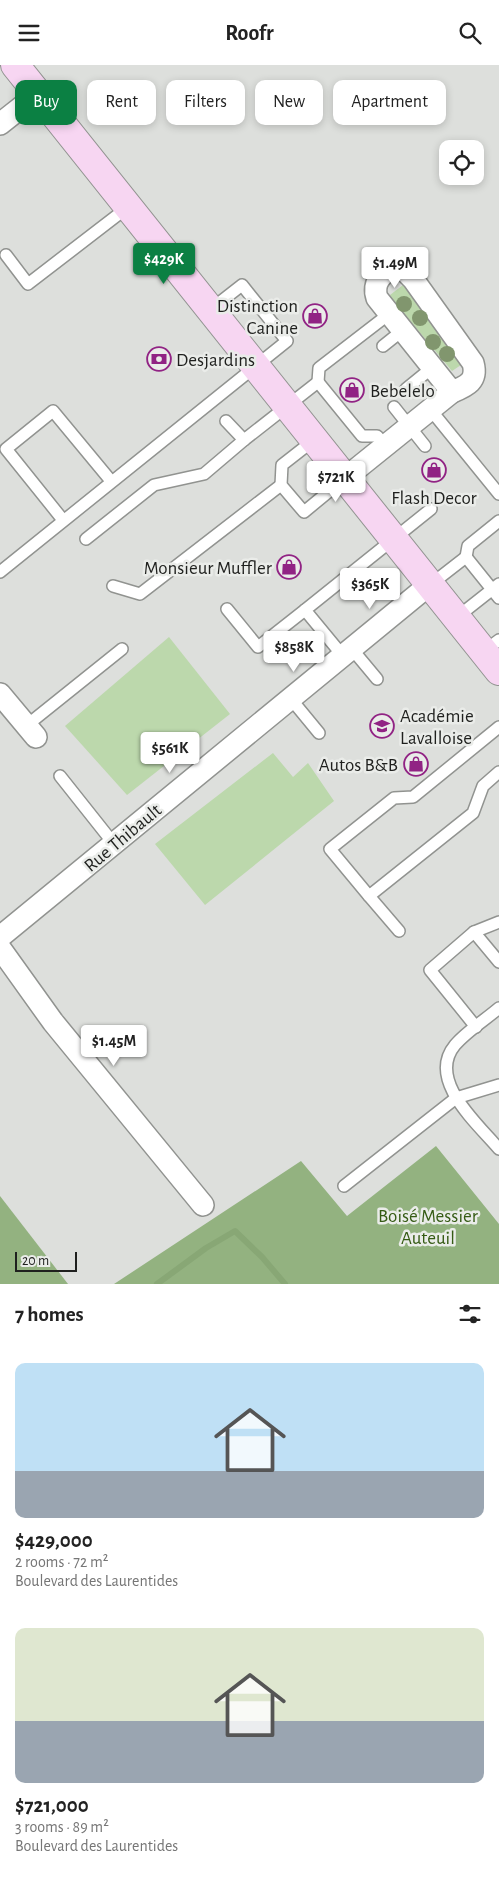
<!DOCTYPE html>
<meta charset="utf-8">
<style>
body{margin:0;font-family:"Alegreya Sans",sans-serif;background:#f6f6f6;color:#222;height:100vh;display:flex;flex-direction:column;font-size:19px;white-space:nowrap}
*{box-sizing:border-box;margin:0}
p{font-size:16px;color:#767676}
.icon{flex:none;width:28px;height:28px;fill:none;stroke:currentColor;stroke-width:2;stroke-linecap:round;stroke-linejoin:round}
.map{position:relative;height:1219px;overflow:hidden}
.drawer{display:flex;flex-direction:column;background:#fff;flex:1}
.drawer>*{flex:none}
.hud{position:absolute;left:15px;top:15px;width:470px;height:45px;display:flex;gap:10px}
.controls{position:absolute;left:439px;top:75px;display:grid;gap:10px}
.controls a{display:grid;place-items:center;width:45px;height:45px;border-radius:10px;background:#fff;box-shadow:0 2px 8px #0003;font-size:25px}
.scale{position:absolute;left:15px;bottom:12px;width:62px;box-sizing:border-box;padding-left:5px;border:2px solid #1f201e;border-top:0;font-size:14px;line-height:18px;white-space:nowrap;color:#1f201e;-webkit-text-stroke:4px #eaece9;paint-order:stroke}
.price{position:absolute;translate:-50% -42px;padding:0 11px;border-radius:5px;background:#fff;color:#222;font-size:16px;line-height:32px;filter:drop-shadow(0 1px 2px #0008)}
.price::after{content:'';position:absolute;left:50%;top:30px;width:15px;height:11px;margin-left:-8px;background:inherit;clip-path:polygon(0 0,100% 0,50% 100%)}
.price.active{background:#0b8043;color:#fff}
ul{padding:0;list-style:none}
li{display:grid;align-content:center;gap:10px;height:265px;padding:0 15px}
li span{display:grid;place-items:center;height:155px;border-radius:10px;color:#555}
li>.icon{margin-inline-start:auto}
span .icon{width:90px;height:90px;fill:#fffc;stroke-width:1}
li b{font-size:21px}
h2{display:flex;justify-content:space-between;align-items:center;height:60px;padding:0 15px;font-size:21px}
.pill{padding:0 18px;border-radius:10px;background:#fff;box-shadow:0 2px 8px #0003;font-size:18px;line-height:45px}
.pill.active{background:#0b8043;color:#fff}
header{display:flex;justify-content:space-between;align-items:center;height:65px;padding:0 15px;background:#fff;font-size:22px;font-weight:600}
.map>svg:first-child{display:block}
.green{fill:#bcd8ac}
.forest{fill:#93b280}
.lines{fill:none;stroke-linecap:round;stroke-linejoin:round}
.stream{stroke:#88a775;stroke-width:6}
.lane-casing{stroke:#919390;stroke-width:14}
.street-casing{stroke:#919390;stroke-width:24}
.secondary-casing{stroke:#919390;stroke-width:30}
.lane{stroke:#fff;stroke-width:11}
.street{stroke:#fff;stroke-width:21}
.secondary{stroke:#f7d6f2;stroke-width:28}
.tree{fill:#81966e}
.labels{text-anchor:middle;stroke-width:5;stroke-linejoin:round;paint-order:stroke}
.poi-label{font-size:19px;fill:#1f201e;stroke:#eaece9;text-anchor:end}
.street-label{font-size:19px;fill:#1f201e;stroke:#eaece9}
.park-label{font-size:19px;fill:#355b14;stroke:#eaece9}
</style>
<header><svg class="icon" aria-label="menu" viewBox="0 0 24 24"><path d="M4 6h16M4 12h16M4 18h16"/></svg>Roofr<svg class="icon" aria-label="search" viewBox="0 0 24 24"><circle cx="10" cy="10" r="6"/><path d="M15 15l6 6"/></svg></header>
<div class="map">
<svg width="499" height="1219" viewBox="0 0 499 1219">
<rect width="100%" height="100%" fill="#dddfdc"/>
<g class="green">
<path d="M403,220L461,300L452,306L391,233L390,230Z"/>
<path d="M169,572L230,649L127,730L65,661Z"/>
<path d="M273,688L293,712L308,698L334,736L205,840L155,779Z"/>
</g>
<g class="forest">
<path d="M436,1081L499,1159V1219H114L301,1096L347,1151Z"/>
<path d="M0,1131L68,1219H0Z"/>
</g>
<g class="lines">
<path class="stream" d="M157,1219L206,1183L235,1166L262,1192L285,1219"/>
<g class="lane-casing">
<g id="lane">
<path d="M6,190L28,219L128,142"/>
<path d="M383,281L403,265"/>
<path d="M318,317L319,303L389,249"/>
<path d="M406,324L433,302"/>
<path d="M394,342L425,381"/>
<path d="M430,344L499,429"/>
<path d="M226,356L244,375L318,317L362,371H377L386,381"/>
<path d="M314,375L282,400L281,420L304,447L344,414"/>
<path d="M63,455L6,384L53,346L111,416"/>
<path d="M86,474L154,420L204,409L244,375"/>
<path d="M466,492L468,481L499,456"/>
<path d="M0,507L287,276L242,220L210,245"/>
<path d="M430,520L466,492L499,533"/>
<path d="M113,521L140,529L281,420"/>
<path d="M227,544L258,582L305,545"/>
<path d="M456,553L499,519"/>
<path d="M352,584L377,614"/>
<path d="M483,587L499,575"/>
<path d="M343,591L305,545L431,444"/>
<path d="M291,634L319,668"/>
<path d="M26,661L122,584"/>
<path d="M499,662L413,732L394,733L330,784L369,831L473,748L483,721L499,707"/>
<path d="M60,711L114,779"/>
<path d="M369,831L399,866"/>
<path d="M474,867L499,897"/>
<path d="M499,943C485,955 467,966 455,980C426,1015 478,1059 499,1084"/>
<path d="M476,962L430,905L474,867L499,857"/>
<path d="M344,1121L456,1033L499,1020"/>
</g>
</g>
<g class="street-casing">
<g id="street">
<path d="M0,59L38,29"/>
<path d="M395,203L404,205L413,214L473,298C478,316 467,321 452,327L377,233C372,218 382,207 395,203Z"/>
<path d="M344,414L452,327"/>
<path d="M0,629L36,672"/>
<path d="M0,872L429,520"/>
<path d="M0,883L53,957L203,1140"/>
</g>
</g>
<g class="secondary-casing">
<path id="secondary" d="M15,0L499,606"/>
</g>
<use href="#lane" class="lane"/>
<use href="#street" class="street"/>
<use href="#secondary" class="secondary"/>
</g>
<g class="tree">
<circle cx="404" cy="239" r="8"/>
<circle cx="420" cy="253" r="8"/>
<circle cx="433" cy="277" r="8"/>
<circle cx="447" cy="289" r="8"/>
</g>
<defs>
<g id="shop-ring" transform="scale(1.25)"><circle r="9.5" fill="#eaece9" stroke="#912384" stroke-width="1.5"/><path d="M-5-2.5h2.3a2.7 3.5 0 0 1 5.4 0H5L5.5 6h-11ZM-1.5-2.5h3a1.5 2.3 0 0 0-3 0Z" fill="#912384"/></g>
<g id="bank-ring" transform="scale(1.25)"><circle r="9.5" fill="#eaece9" stroke="#912384" stroke-width="1.5"/><path d="M-6-4H6V4H-6ZM0-2.3a2.3 2.3 0 1 0 0 4.6a2.3 2.3 0 1 0 0-4.6Z" fill="#912384"/></g>
<g id="school-ring" transform="scale(1.25)"><circle r="9.5" fill="#eaece9" stroke="#912384" stroke-width="1.5"/><path d="M0-5L7-2L0 1L-7-2ZM-4 1L0 2.5L4 1V4Q0 6-4 4Z" fill="#912384"/></g>
</defs>
<g fill-rule="evenodd">
<use href="#shop-ring" x="315" y="251"/>
<use href="#bank-ring" x="159" y="294"/>
<use href="#shop-ring" x="352" y="325"/>
<use href="#shop-ring" x="434" y="405"/>
<use href="#shop-ring" x="289" y="502"/>
<use href="#school-ring" x="382" y="661"/>
<use href="#shop-ring" x="416" y="699"/>
</g>
<g class="labels">
<g class="poi-label">
<text x="298" y="247">Distinction<tspan x="298" dy="22">Canine</tspan></text>
<text x="176" y="301" text-anchor="start">Desjardins</text>
<text x="370" y="332" text-anchor="start">Bebelelo</text>
<text x="434" y="439" text-anchor="middle">Flash Decor</text>
<text x="272" y="509">Monsieur Muffler</text>
<text x="400" y="657" text-anchor="start">Académie<tspan x="400" dy="22">Lavalloise</tspan></text>
<text x="398" y="706">Autos B&amp;B</text>
</g>
<g class="street-label">
<text transform="translate(122 772) rotate(-40)" y="7">Rue Thibault</text>
</g>
<g class="park-label">
<text x="428" y="1157">Boisé Messier<tspan x="428" dy="22">Auteuil</tspan></text>
</g>
</g>
</svg>
<div class="controls">
<a><svg class="icon" aria-label="locate" viewBox="0 0 24 24"><circle cx="12" cy="12" r="6"/><path d="M12 2v4M12 18v4M2 12h4M18 12h4"/></svg></a>
</div>
<div class="scale">20 m</div>
<b class="price active" style="left:164px;top:220px">$429K</b>
<b class="price" style="left:395px;top:224px">$1.49M</b>
<b class="price" style="left:336px;top:438px">$721K</b>
<b class="price" style="left:370px;top:545px">$365K</b>
<b class="price" style="left:294px;top:608px">$858K</b>
<b class="price" style="left:170px;top:709px">$561K</b>
<b class="price" style="left:114px;top:1002px">$1.45M</b>
<div class="hud">
<a class="pill active">Buy</a>
<a class="pill">Rent</a>
<a class="pill">Filters</a>
<a class="pill">New</a>
<a class="pill">Apartment</a>
</div>
</div>
<section class="drawer">
<h2>7 homes<svg class="icon" aria-label="filters" viewBox="0 0 24 24"><path d="M4 7h16M4 17h16"/><circle cx="9" cy="7" r="2"/><circle cx="15" cy="17" r="2"/></svg></h2>
<ul>
<li><span style="background:linear-gradient(#bfe0f5 70%,#9aa5b1 0)"><svg class="icon" aria-label="home" viewBox="0 0 24 24"><path d="M3 11l9-7 9 7M6 9v11h12V9"/></svg></span><div><b>$429,000</b><p>2 rooms · 72 m²</p><p>Boulevard des Laurentides</p></div></li>
<li><span style="background:linear-gradient(#dfe7d0 60%,#9aa5b1 0)"><svg class="icon" aria-label="home" viewBox="0 0 24 24"><path d="M3 11l9-7 9 7M6 9v11h12V9"/></svg></span><div><b>$721,000</b><p>3 rooms · 89 m²</p><p>Boulevard des Laurentides</p></div></li>
</ul>
</section>
